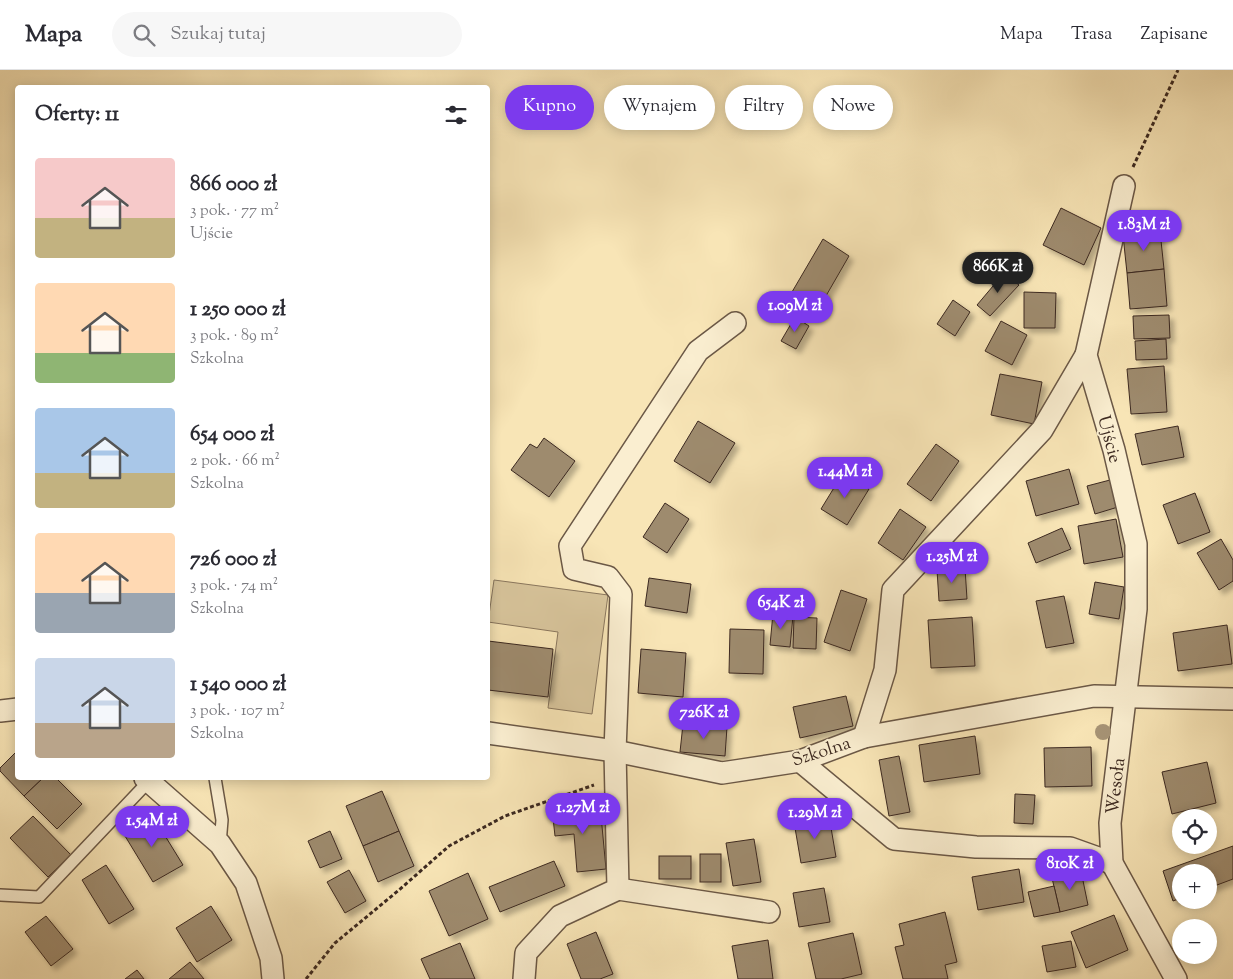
<!DOCTYPE html>
<html lang="pl">
<meta charset="utf-8">
<style>
body{margin:0;font-family:"Sorts Mill Goudy",serif;background:#f7f7f7;color:#2b2b33;height:100vh;display:flex;flex-direction:column;font-size:19px;white-space:nowrap}
*{box-sizing:border-box;margin:0}
p{font-size:16px;color:#7c7c81}
.icon{flex:none;width:28px;height:28px;fill:none;stroke:currentColor;stroke-width:2;stroke-linecap:round;stroke-linejoin:round}
.map{position:relative;flex:1;overflow:hidden}
.side{position:absolute;left:15px;top:15px;width:475px;height:695px;display:flex;flex-direction:column;background:#fff;border-radius:5px;box-shadow:0 2px 12px #0003}
.side>*{flex:none}
.guide{position:absolute;left:505px;top:15px;width:475px;height:45px;display:flex;gap:10px}
.tools{position:absolute;left:1172px;top:739px;display:grid;gap:10px}
.tools a{display:grid;place-items:center;width:45px;height:45px;border-radius:50%;background:#fff;box-shadow:0 2px 12px #0003;font-size:25px}
.price{position:absolute;translate:-50% -42px;padding:0 11px;border-radius:18px;background:#7c3aed;color:#fff;font-size:16px;line-height:32px;filter:drop-shadow(0 1px 2px #0008)}
.price::after{content:'';position:absolute;left:50%;top:30px;width:15px;height:11px;margin-left:-8px;background:inherit;clip-path:polygon(0 0,100% 0,50% 100%)}
.price.current{background:#222;color:#fff}
ul{padding:0;list-style:none}
li{display:flex;align-items:center;gap:15px;height:125px;padding:0 20px}
li span{display:grid;place-items:center;flex:none;width:140px;height:100px;border-radius:5px;color:#555}
li>.icon{margin-inline-start:auto}
span .icon{width:60px;height:60px;fill:#fffc;stroke-width:1}
li b{font-size:21px}
h2{display:flex;justify-content:space-between;align-items:center;height:60px;padding:0 20px;font-size:21px}
.tag{padding:0 18px;border-radius:22px;background:#fff;box-shadow:0 2px 12px #0003;font-size:18px;line-height:45px}
.tag.current{background:#7c3aed;color:#fff}
header{display:flex;align-items:center;gap:30px;box-sizing:border-box;height:70px;padding:0 25px;background:#fff;border-bottom:1px solid #e1e1e2}
header strong{font-size:24px}
nav{display:flex;gap:28px;margin-inline-start:auto;font-size:18px}
.search{width:350px;height:45px;background:#f7f7f7;display:flex;align-items:center;gap:12px;box-sizing:border-box;padding:0 18px;border-radius:28px;color:#7c7c81;font-size:19px}
.map>svg:first-child{display:block}
.park{fill:#d8c59c;stroke:#8a775e}
.building{fill:#9e8b6e;stroke:#3c2920;filter:url(#shadow)}
.lines{fill:none;stroke-linecap:round;stroke-linejoin:round}
.lane-casing{stroke:#6b5846;stroke-width:14}
.street-casing{stroke:#6b5846;stroke-width:24}
.path{stroke:#3c2920;stroke-width:3;stroke-dasharray:4 2.5;stroke-linecap:butt}
.lane{stroke:#faeed0;stroke-width:11}
.street{stroke:#faeed0;stroke-width:21}
.tree{fill:#a69375}
.labels{text-anchor:middle;stroke-width:4;stroke-linejoin:round;paint-order:stroke}
.street-label{font-size:18px;fill:#3c2920;stroke:#faeed0}
</style>
<header>
<strong>Mapa</strong>
<div class="search"><svg class="icon" aria-label="search" viewBox="0 0 24 24"><circle cx="10" cy="10" r="6"/><path d="M15 15l6 6"/></svg>Szukaj tutaj</div>
<nav><a>Mapa</a><a>Trasa</a><a>Zapisane</a></nav>
</header>
<div class="map">
<svg width="1233" height="909" viewBox="0 0 1233 909">
<defs>
<filter id="shadow"><feDropShadow dx="4.5" dy="4.5" stdDeviation="2.5" flood-color="#0004"/></filter>
</defs>
<rect width="100%" height="100%" fill="#f8e5b6"/>
<filter id="stains"><feTurbulence type="fractalNoise" baseFrequency=".004" numOctaves="4"/><feColorMatrix values="0 0 0 0 .2 0 0 0 0 .09 0 0 0 0 .02 0 0 0 .5 -.17"/></filter>
<radialGradient id="worn" r=".72"><stop offset=".6" stop-color="#630" stop-opacity="0"/><stop offset="1" stop-color="#630" stop-opacity=".3"/></radialGradient>
<path class="park" d="M494,510L608,525L592,644L548,638L558,562L488,552Z"/>
<g class="building">
<path d="M1061,138L1101,158L1084,195L1043,175Z"/>
<path d="M1160,161L1164,199L1127,203L1123,165Z"/>
<path d="M823,169L849,186L819,238L792,222Z"/>
<path d="M1164,199L1167,236L1130,239L1127,203Z"/>
<path d="M1004,203L1019,215L990,246L977,235Z"/>
<path d="M1024,222L1056,223L1055,258H1024Z"/>
<path d="M953,230L970,242L955,266L937,254Z"/>
<path d="M1169,245L1170,268L1134,269L1133,246Z"/>
<path d="M795,247L809,256L796,279L781,271Z"/>
<path d="M1001,251L1027,265L1012,295L985,281Z"/>
<path d="M1166,269L1167,289L1136,290L1135,271Z"/>
<path d="M1164,296L1167,342L1131,344L1127,299Z"/>
<path d="M1000,304L1042,312L1034,354L991,345Z"/>
<path d="M698,351L735,373L710,413L674,391Z"/>
<path d="M1178,356L1184,387L1142,395L1135,364Z"/>
<path d="M544,368L575,391L549,427L511,400L530,374L537,378Z"/>
<path d="M936,374L959,391L931,431L907,414Z"/>
<path d="M1069,399L1079,434L1036,446L1026,411Z"/>
<path d="M843,403L869,419L847,455L821,439Z"/>
<path d="M1110,410L1118,437L1095,444L1087,416Z"/>
<path d="M1195,423L1210,462L1178,474L1163,435Z"/>
<path d="M665,433L689,449L667,483L643,467Z"/>
<path d="M900,439L926,457L903,490L878,473Z"/>
<path d="M1116,449L1123,487L1084,494L1078,456Z"/>
<path d="M1062,458L1071,479L1036,493L1028,473Z"/>
<path d="M1221,469L1233,490V511L1219,520L1197,483Z"/>
<path d="M965,498L967,529L939,531L937,500Z"/>
<path d="M649,508L691,514L687,543L645,536Z"/>
<path d="M1095,512L1124,517L1119,549L1089,544Z"/>
<path d="M841,520L867,529L850,581L824,572Z"/>
<path d="M1064,526L1074,573L1046,578L1036,531Z"/>
<path d="M773,543L793,546L790,577L770,575Z"/>
<path d="M794,547L817,548L816,579L793,578Z"/>
<path d="M972,547L975,596L931,598L928,550Z"/>
<path d="M1227,555L1232,594L1178,601L1173,563Z"/>
<path d="M730,559L764,560L763,604L729,603Z"/>
<path d="M488,571L553,579L548,627L488,620Z"/>
<path d="M641,579L686,583L683,627L638,623Z"/>
<path d="M846,626L853,656L800,668L793,637Z"/>
<path d="M683,654L727,657L725,686L680,682Z"/>
<path d="M975,666L980,704L924,712L919,675Z"/>
<path d="M1091,677L1092,716L1045,717L1044,678Z"/>
<path d="M18,680V708H43L24,726L0,701V698Z"/>
<path d="M899,686L910,742L889,746L879,690Z"/>
<path d="M1207,692L1216,733L1172,744L1162,702Z"/>
<path d="M43,708H56L82,734L57,759L24,726Z"/>
<path d="M382,721L399,761L363,776L346,736Z"/>
<path d="M1015,724L1035,725L1033,754L1014,753Z"/>
<path d="M600,735L606,799L577,802L574,764L555,766L552,739Z"/>
<path d="M151,743L183,795L153,812L122,761Z"/>
<path d="M33,746L71,785L48,807L10,768Z"/>
<path d="M829,746L836,787L801,793L794,752Z"/>
<path d="M330,761L342,789L320,798L308,771Z"/>
<path d="M399,761L414,796L378,812L363,776Z"/>
<path d="M754,769L761,812L733,816L726,773Z"/>
<path d="M1233,776V809L1209,818V802H1181V828L1173,831L1163,801Z"/>
<rect x="700" y="784" width="21" height="28"/>
<rect x="659" y="786" width="32" height="23"/>
<path d="M554,791L565,816L500,842L489,817Z"/>
<path d="M106,795L134,839L109,854L82,810Z"/>
<path d="M1019,799L1024,832L978,840L972,807Z"/>
<path d="M349,800L366,831L345,843L327,812Z"/>
<path d="M1081,801L1088,835L1060,842L1052,808Z"/>
<path d="M468,803L488,849L449,866L429,821Z"/>
<path d="M1054,816L1060,842L1034,847L1028,822Z"/>
<path d="M824,818L830,852L799,857L793,823Z"/>
<path d="M211,836L232,870L197,892L176,858Z"/>
<path d="M945,842L957,892L945,895L948,909H903L895,877L904,875L899,854Z"/>
<path d="M1114,845L1128,880L1086,898L1071,862Z"/>
<path d="M46,846L73,879L51,896L25,862Z"/>
<path d="M596,862L613,904L600,909H581L567,874Z"/>
<path d="M853,863L862,904L841,909H816L808,873Z"/>
<path d="M768,870L773,909H738L732,876Z"/>
<path d="M1071,871L1076,897L1047,902L1042,876Z"/>
<path d="M460,873L475,909H430L421,889Z"/>
<path d="M190,892L204,909H169Z"/>
<path d="M137,900L144,909H125Z"/>
</g>
<g class="lines">
<g class="lane-casing">
<g id="lane">
<path d="M215,708L222,750L220,774"/>
<path d="M0,825L39,827L149,711"/>
</g>
</g>
<g class="street-casing">
<g id="street">
<path d="M1124,116L1086,285L1114,380L1136,474V539L1110,753L1112,793L1176,909"/>
<path d="M0,641L18,639"/>
<path d="M488,663L615,681L722,703L800,691L864,667L1094,626L1233,629"/>
<path d="M864,667L885,600L893,520L1042,360L1086,285"/>
<path d="M800,691L894,769L976,777L1070,778L1112,793"/>
<path d="M145,708L220,774L246,813L271,888L273,909"/>
<path d="M618,819L769,842"/>
<path d="M524,909L526,883L560,846L618,819L615,681L621,524L608,507L574,499L570,476L698,281L735,253"/>
</g>
</g>
<g class="path">
<path d="M1133,97L1178,0"/>
<path d="M306,909L335,873L399,820L449,776L505,746L594,715"/>
</g>
<use href="#lane" class="lane"/>
<use href="#street" class="street"/>
</g>
<circle class="tree" cx="1103" cy="662" r="8"/>
<g class="labels">
<g class="street-label">
<text transform="translate(1110 369) rotate(75)" y="6">Ujście</text>
<text transform="translate(821 681) rotate(-18)" y="6">Szkolna</text>
<text transform="translate(1115 716) rotate(-83)" y="6">Wesoła</text>
</g>
</g>
<rect width="100%" height="100%" filter="url(#stains)"/>
<rect width="100%" height="100%" fill="url(#worn)"/>
</svg>
<div class="tools">
<a><svg class="icon" aria-label="locate" viewBox="0 0 24 24"><circle cx="12" cy="12" r="6"/><path d="M12 2v4M12 18v4M2 12h4M18 12h4"/></svg></a>
<a>+</a>
<a>−</a>
</div>
<b class="price" style="left:1144px;top:182px">1.83M zł</b>
<b class="price current" style="left:998px;top:224px">866K zł</b>
<b class="price" style="left:795px;top:263px">1.09M zł</b>
<b class="price" style="left:845px;top:429px">1.44M zł</b>
<b class="price" style="left:952px;top:514px">1.25M zł</b>
<b class="price" style="left:781px;top:560px">654K zł</b>
<b class="price" style="left:704px;top:670px">726K zł</b>
<b class="price" style="left:583px;top:765px">1.27M zł</b>
<b class="price" style="left:815px;top:770px">1.29M zł</b>
<b class="price" style="left:152px;top:778px">1.54M zł</b>
<b class="price" style="left:1070px;top:821px">810K zł</b>
<div class="guide">
<a class="tag current">Kupno</a>
<a class="tag">Wynajem</a>
<a class="tag">Filtry</a>
<a class="tag">Nowe</a>
</div>
<section class="side">
<h2>Oferty: 11<svg class="icon" aria-label="filters" viewBox="0 0 24 24"><path d="M4 7h16M4 17h16"/><circle cx="9" cy="7" r="2"/><circle cx="15" cy="17" r="2"/></svg></h2>
<ul>
<li><span style="background:linear-gradient(#f6c9c9 60%,#c2b280 0)"><svg class="icon" aria-label="home" viewBox="0 0 24 24"><path d="M3 11l9-7 9 7M6 9v11h12V9"/></svg></span><div><b>866 000 zł</b><p>3 pok. · 77 m²</p><p>Ujście</p></div></li>
<li><span style="background:linear-gradient(#ffd9b3 70%,#8fb573 0)"><svg class="icon" aria-label="home" viewBox="0 0 24 24"><path d="M3 11l9-7 9 7M6 9v11h12V9"/></svg></span><div><b>1 250 000 zł</b><p>3 pok. · 89 m²</p><p>Szkolna</p></div></li>
<li><span style="background:linear-gradient(#a9c7e8 65%,#c2b280 0)"><svg class="icon" aria-label="home" viewBox="0 0 24 24"><path d="M3 11l9-7 9 7M6 9v11h12V9"/></svg></span><div><b>654 000 zł</b><p>2 pok. · 66 m²</p><p>Szkolna</p></div></li>
<li><span style="background:linear-gradient(#ffd9b3 60%,#9aa5b1 0)"><svg class="icon" aria-label="home" viewBox="0 0 24 24"><path d="M3 11l9-7 9 7M6 9v11h12V9"/></svg></span><div><b>726 000 zł</b><p>3 pok. · 74 m²</p><p>Szkolna</p></div></li>
<li><span style="background:linear-gradient(#c9d6e8 65%,#b9a48a 0)"><svg class="icon" aria-label="home" viewBox="0 0 24 24"><path d="M3 11l9-7 9 7M6 9v11h12V9"/></svg></span><div><b>1 540 000 zł</b><p>3 pok. · 107 m²</p><p>Szkolna</p></div></li>
</ul>
</section>
</div>
